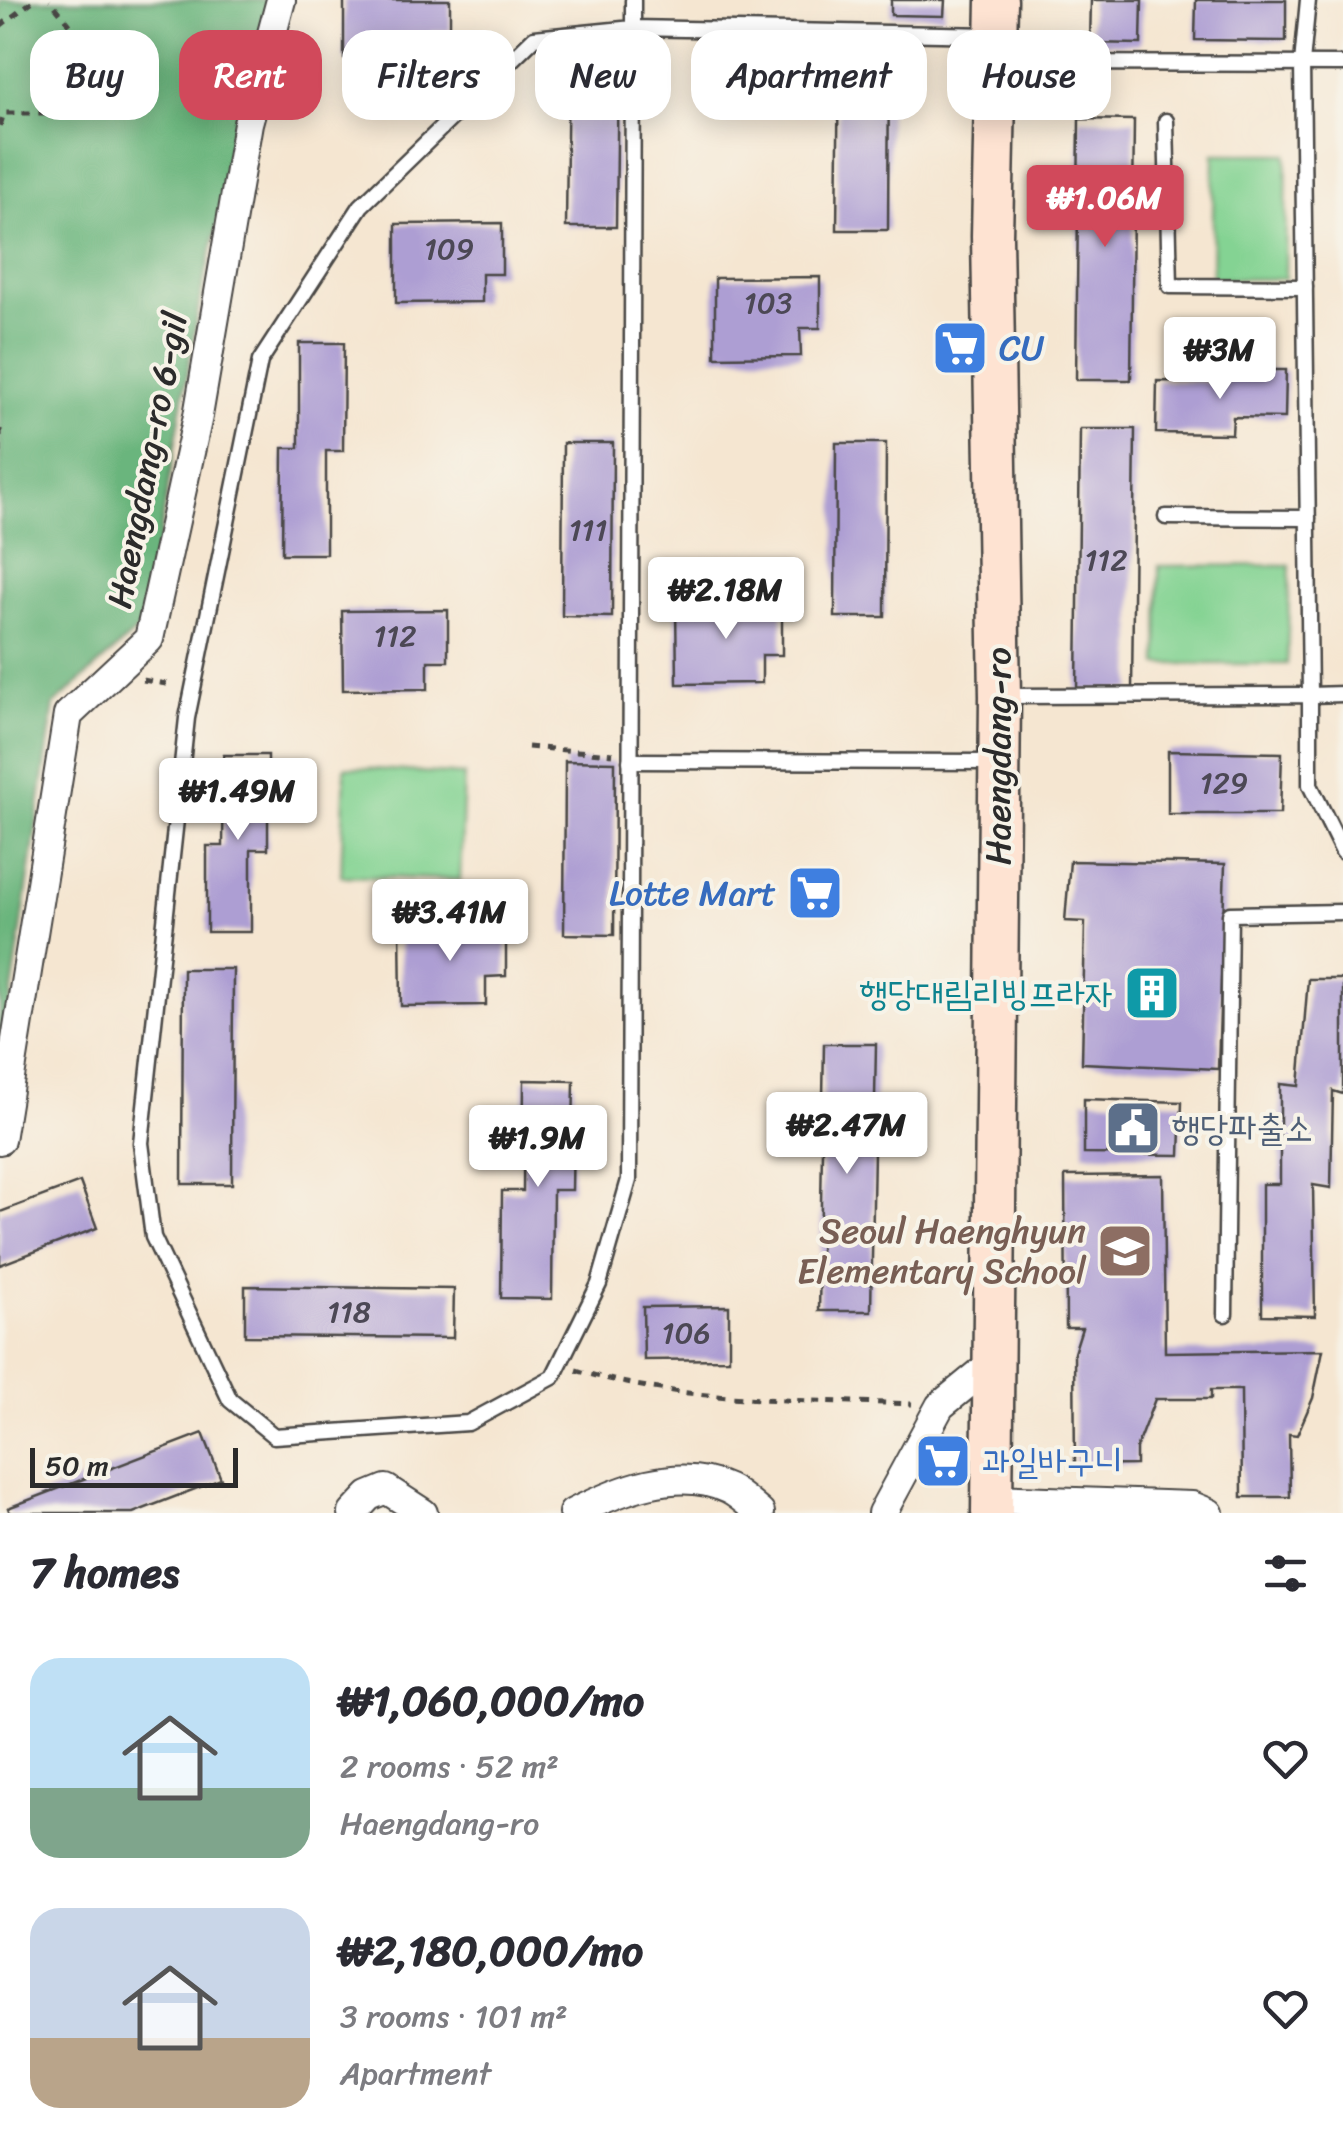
<!DOCTYPE html>
<meta charset="utf-8">
<style>
body{margin:0;font-family:Sriracha,"Poor Story",sans-serif;background:#f2f2f3;color:#2b2b33;height:100vh;display:flex;flex-direction:column;font-size:38px;white-space:nowrap}
*{box-sizing:border-box;margin:0}
p{font-size:32px;color:#7c7c81}
.icon{flex:none;width:55px;height:55px;fill:none;stroke:currentColor;stroke-width:2;stroke-linecap:round;stroke-linejoin:round}
.map{position:relative;height:1513px;overflow:hidden}
.sheet{display:flex;flex-direction:column;background:#fff;flex:1}
.sheet>*{flex:none}
.top-card{position:absolute;left:30px;top:30px;width:1285px;height:90px;display:flex;gap:20px}
.scale{position:absolute;left:30px;bottom:25px;width:208px;box-sizing:border-box;padding-left:10px;border:5px solid #2b2b2b;border-top:0;font-size:28px;line-height:35px;white-space:nowrap;color:#2b2b2b;-webkit-text-stroke:8px #f7f3e8;paint-order:stroke}
.price{position:absolute;translate:-50% -85px;padding:0 22px;border-radius:10px;background:#fff;color:#222;font-size:32px;line-height:65px;filter:drop-shadow(0 2px 5px #0008)}
.price::after{content:'';position:absolute;left:50%;top:60px;width:30px;height:22px;margin-left:-15px;background:inherit;clip-path:polygon(0 0,100% 0,50% 100%)}
.price.active{background:#d1495b;color:#fff}
ul{padding:0;list-style:none}
li{display:flex;align-items:center;gap:30px;height:250px;padding:0 30px}
li span{display:grid;place-items:center;flex:none;width:280px;height:200px;border-radius:30px;color:#555}
li>.icon{margin-inline-start:auto}
span .icon{width:120px;height:120px;fill:#fffc;stroke-width:1}
li b{font-size:42px}
h2{display:flex;justify-content:space-between;align-items:center;height:120px;padding:0 30px;font-size:42px}
.pill{padding:0 35px;border-radius:30px;background:#fff;box-shadow:0 5px 25px #0003;font-size:35px;line-height:90px}
.pill.active{background:#d1495b;color:#fff}
.map>svg:first-child{display:block}
.green{fill:#84d393;stroke:#587f5f;stroke-width:2.5}
.forest{fill:#6bb57d;stroke:#4b7054;stroke-width:2.5}
.building{fill:#ad9ed3}
.lines{fill:none;stroke-linecap:round;stroke-linejoin:round}
.service-casing{stroke:#494744;stroke-width:19}
.minor-casing{stroke:#494744;stroke-width:32}
.secondary-casing{stroke:#494744;stroke-width:45}
.path{stroke:#494744;stroke-width:5;stroke-dasharray:8 8;stroke-linecap:butt}
.service{stroke:#fff;stroke-width:14}
.minor{stroke:#fff;stroke-width:28}
.secondary{stroke:#fee3d2;stroke-width:40}
.labels{text-anchor:middle;stroke-width:8;stroke-linejoin:round;paint-order:stroke}
.number-label{font-size:30px;fill:#4c4855}
.shop-label{font-size:35px;fill:#366cbe;stroke:#f7f3e8;text-anchor:start}
.street-label{font-size:35px;fill:#2b2b2b;stroke:#f7f3e8}
.culture-label{font-size:35px;fill:#0d838f;stroke:#f7f3e8;text-anchor:end}
.service-label{font-size:35px;fill:#4e5e75;stroke:#f7f3e8;text-anchor:start}
.education-label{font-size:35px;fill:#785e54;stroke:#f7f3e8;text-anchor:end}
</style>
<div class="map">
<svg width="1343" height="1513" viewBox="0 0 1343 1513">
<rect width="100%" height="100%" fill="#f7f3e8"/>
<filter id="ink" filterUnits="userSpaceOnUse"><feTurbulence type="fractalNoise" baseFrequency=".01" numOctaves="2"/><feDisplacementMap in="SourceGraphic" scale="20" xChannelSelector="R" yChannelSelector="G"/><feConvolveMatrix kernelMatrix="1 2 1 2 8 2 1 2 1" color-interpolation-filters="sRGB"/></filter>
<filter id="wash" filterUnits="userSpaceOnUse"><feTurbulence type="fractalNoise" baseFrequency=".0048" numOctaves="4" result="noise"/><feDisplacementMap in="SourceGraphic" scale="40" xChannelSelector="R" yChannelSelector="G"/><feGaussianBlur stdDeviation="2.25" result="paint"/><feColorMatrix in="noise" values="0 0 0 0 0 0 0 0 0 0 0 0 0 0 0 0 0 1.4 0 .05"/><feComposite in="paint" operator="in"/></filter>
<g filter="url(#wash)">
<rect width="100%" height="100%" fill="#f5e6d1"/>
<g class="green">
<path d="M1214,154H1287L1285,279H1212Z"/>
<path d="M1290,565L1287,664H1158L1159,566Z"/>
<path d="M345,767L464,775L460,880L341,876Z"/>
</g>
<path class="forest" d="M0,0H269L200,299L145,623L54,705L0,1074Z"/>
<g id="blocks">
<g class="building">
<path d="M344,0H450V31H430V59H344Z"/>
<path d="M891,0H945L944,16L891,15Z"/>
<path d="M1091,0H1142L1141,44L1090,43Z"/>
<path d="M1196,0H1286V41L1195,40Z"/>
<path d="M568,54H618L616,227H566Z"/>
<path d="M839,56H889L888,230H837Z"/>
<path d="M1079,119L1134,120L1131,380H1076Z"/>
<path d="M502,223V274H482V302L396,303V224Z"/>
<path d="M820,277V328H800L801,356L715,357V278Z"/>
<path d="M299,343H344L343,451H326V554H282L283,448H299Z"/>
<path d="M1228,370H1286L1285,418L1233,417L1232,434L1156,433L1157,381L1227,382Z"/>
<path d="M1080,429H1135L1132,690H1077Z"/>
<path d="M563,443H613L612,617L562,616Z"/>
<path d="M836,443H886L885,617H835Z"/>
<path d="M782,604V655H762V683L677,684L676,605Z"/>
<path d="M448,610V661H428V689L343,690L342,611Z"/>
<path d="M1168,751L1282,753L1280,814H1168Z"/>
<path d="M224,755H268V849H251V932H207V846H223Z"/>
<path d="M565,761L615,762L614,935L564,934Z"/>
<path d="M1070,861L1225,864L1218,1069L1082,1063L1085,922L1065,921Z"/>
<path d="M400,926H506V976L486,977V1005L401,1006Z"/>
<path d="M183,969H233L232,1184H182Z"/>
<path d="M1308,979H1343V1094L1333,1091L1331,1188L1313,1185L1315,1316L1262,1315V1184H1280V1084L1299,1086Z"/>
<path d="M824,1044H876L871,1311H819Z"/>
<path d="M524,1080L574,1081L572,1190H553L552,1299L501,1298L502,1191H523Z"/>
<path d="M1084,1099L1182,1102L1180,1155L1084,1154Z"/>
<path d="M1163,1175L1165,1352L1323,1350L1313,1398L1297,1435L1289,1434L1290,1497H1242L1241,1390H1211V1399H1155L1136,1448V1465L1075,1466L1074,1353L1082,1328H1066L1065,1176Z"/>
<path d="M80,1182L97,1228L0,1265V1212Z"/>
<path d="M245,1286L454,1289L453,1338L245,1336Z"/>
<path d="M729,1306V1359L644,1360L643,1307Z"/>
<path d="M203,1433L221,1479L133,1513H10L8,1508Z"/>
</g>
</g>
</g>
<g filter="url(#ink)">
<use href="#blocks" fill-opacity="0" stroke="#494744" stroke-width="2.5"/>
<g class="lines">
<g class="service-casing">
<g id="service">
<path d="M633,0V28L632,340L629,1180L599,1284L553,1377L468,1423L274,1436L230,1400L153,1237L141,1143L187,718L260,361L361,206L534,38L633,28L991,35"/>
<path d="M1308,0L1302,63L1310,695L1343,694"/>
<path d="M997,63L1343,64"/>
<path d="M1166,121L1170,286L1305,287"/>
<path d="M1166,517L1308,518"/>
<path d="M1001,696L1310,695V785L1343,852"/>
<path d="M630,761L994,762"/>
<path d="M1225,1314L1230,914L1343,912"/>
</g>
</g>
<g class="minor-casing">
<g id="minor">
<path d="M0,1140L68,715L149,639L198,416L248,123L281,0"/>
<path d="M993,1499L1192,1506L1209,1513"/>
<path d="M353,1513L369,1496L386,1489L423,1513"/>
<path d="M573,1513C618,1491 677,1465 728,1489C739,1494 750,1505 760,1513"/>
<path d="M882,1513L940,1406L995,1361"/>
</g>
</g>
<g class="secondary-casing">
<path id="secondary" d="M992,1513L1000,696L992,236L997,0"/>
</g>
<g class="path">
<path d="M0,26L34,0"/>
<path d="M0,126L4,113H57L96,57L50,0"/>
<path d="M0,429V453"/>
<path d="M143,680L172,685"/>
<path d="M528,747L613,754"/>
<path d="M576,1370C686,1404 798,1399 912,1404"/>
</g>
<use href="#service" class="service"/>
<use href="#minor" class="minor"/>
<use href="#secondary" class="secondary"/>
</g>
</g>
<defs>
<g id="supermarket-square" transform="scale(2.875)"><rect x="-9" y="-9" width="18" height="18" rx="4" fill="#3f7fe0" stroke="#f7f3e8"/><path d="M-6-5.5h2.5l.6 2H6L4.5 2H-2.5L-4.4-4H-6ZM-1.5 3.2a1.3 1.3 0 1 0 .1 0ZM3 3.2a1.3 1.3 0 1 0 .1 0Z" fill="#fff"/></g>
<g id="building-square" transform="scale(2.875)"><rect x="-9" y="-9" width="18" height="18" rx="4" fill="#0f9aa8" stroke="#f7f3e8"/><path d="M-4-6H4V6H1V3H-1V6H-4ZM-2.5-4.3h1.7v1.8h-1.7ZM.8-4.3h1.7v1.8H.8ZM-2.5-1h1.7V.8h-1.7ZM.8-1h1.7V.8H.8Z" fill="#fff"/></g>
<g id="civic-square" transform="scale(2.875)"><rect x="-9" y="-9" width="18" height="18" rx="4" fill="#5c6f8a" stroke="#f7f3e8"/><path d="M-.6-6.5H3V-4.5H.6V-3L4-1V1h2V6H-6V1h2V-1L-.6-3ZM-1.2 2.5V6h2.4V2.5Z" fill="#fff"/></g>
<g id="school-square" transform="scale(2.875)"><rect x="-9" y="-9" width="18" height="18" rx="4" fill="#8d6e63" stroke="#f7f3e8"/><path d="M0-5L7-2L0 1L-7-2ZM-4 1L0 2.5L4 1V4Q0 6-4 4Z" fill="#fff"/></g>
</defs>
<g fill-rule="evenodd">
<use href="#supermarket-square" x="960" y="348"/>
<use href="#supermarket-square" x="815" y="893"/>
<use href="#building-square" x="1152" y="993"/>
<use href="#civic-square" x="1133" y="1128"/>
<use href="#school-square" x="1125" y="1251"/>
<use href="#supermarket-square" x="943" y="1461"/>
</g>
<g class="labels">
<g class="number-label">
<text x="449" y="259">109</text>
<text x="768" y="313">103</text>
<text x="588" y="540">111</text>
<text x="1106" y="570">112</text>
<text x="395" y="646">112</text>
<text x="1224" y="793">129</text>
<text x="349" y="1322">118</text>
<text x="686" y="1343">106</text>
</g>
<g class="shop-label">
<text x="999" y="360">CU</text>
<text x="776" y="905" text-anchor="end">Lotte Mart</text>
<text x="982" y="1473">과일바구니</text>
</g>
<g class="street-label">
<text transform="translate(147 460) rotate(-79)" y="12">Haengdang-ro 6-gil</text>
<text transform="translate(998 756) rotate(-90)" y="12">Haengdang-ro</text>
</g>
<g class="culture-label">
<text x="1113" y="1005">행당대림리빙프라자</text>
</g>
<g class="service-label">
<text x="1172" y="1140">행당파출소</text>
</g>
<g class="education-label">
<text x="1086" y="1243">Seoul Haenghyun<tspan x="1086" dy="40">Elementary School</tspan></text>
</g>
</g>
</svg>
<div class="scale">50 m</div>
<b class="price active" style="left:1105px;top:250px">₩1.06M</b>
<b class="price" style="left:1220px;top:402px">₩3M</b>
<b class="price" style="left:726px;top:642px">₩2.18M</b>
<b class="price" style="left:238px;top:843px">₩1.49M</b>
<b class="price" style="left:450px;top:964px">₩3.41M</b>
<b class="price" style="left:847px;top:1177px">₩2.47M</b>
<b class="price" style="left:538px;top:1190px">₩1.9M</b>
<div class="top-card">
<a class="pill">Buy</a>
<a class="pill active">Rent</a>
<a class="pill">Filters</a>
<a class="pill">New</a>
<a class="pill">Apartment</a>
<a class="pill">House</a>
</div>
</div>
<section class="sheet">
<h2>7 homes<svg class="icon" aria-label="filters" viewBox="0 0 24 24"><path d="M4 7h16M4 17h16"/><circle cx="9" cy="7" r="2"/><circle cx="15" cy="17" r="2"/></svg></h2>
<ul>
<li><span style="background:linear-gradient(#bfe0f5 65%,#7fa58c 0)"><svg class="icon" aria-label="home" viewBox="0 0 24 24"><path d="M3 11l9-7 9 7M6 9v11h12V9"/></svg></span><div><b>₩1,060,000/mo</b><p>2 rooms · 52 m²</p><p>Haengdang-ro</p></div><svg class="icon" aria-label="heart" viewBox="0 0 24 24"><path d="M12 20l-8-8c-3-5 5-10 8-4 3-6 11-1 8 4z"/></svg></li>
<li><span style="background:linear-gradient(#c9d6e8 65%,#b9a48a 0)"><svg class="icon" aria-label="home" viewBox="0 0 24 24"><path d="M3 11l9-7 9 7M6 9v11h12V9"/></svg></span><div><b>₩2,180,000/mo</b><p>3 rooms · 101 m²</p><p>Apartment</p></div><svg class="icon" aria-label="heart" viewBox="0 0 24 24"><path d="M12 20l-8-8c-3-5 5-10 8-4 3-6 11-1 8 4z"/></svg></li>
</ul>
</section>
